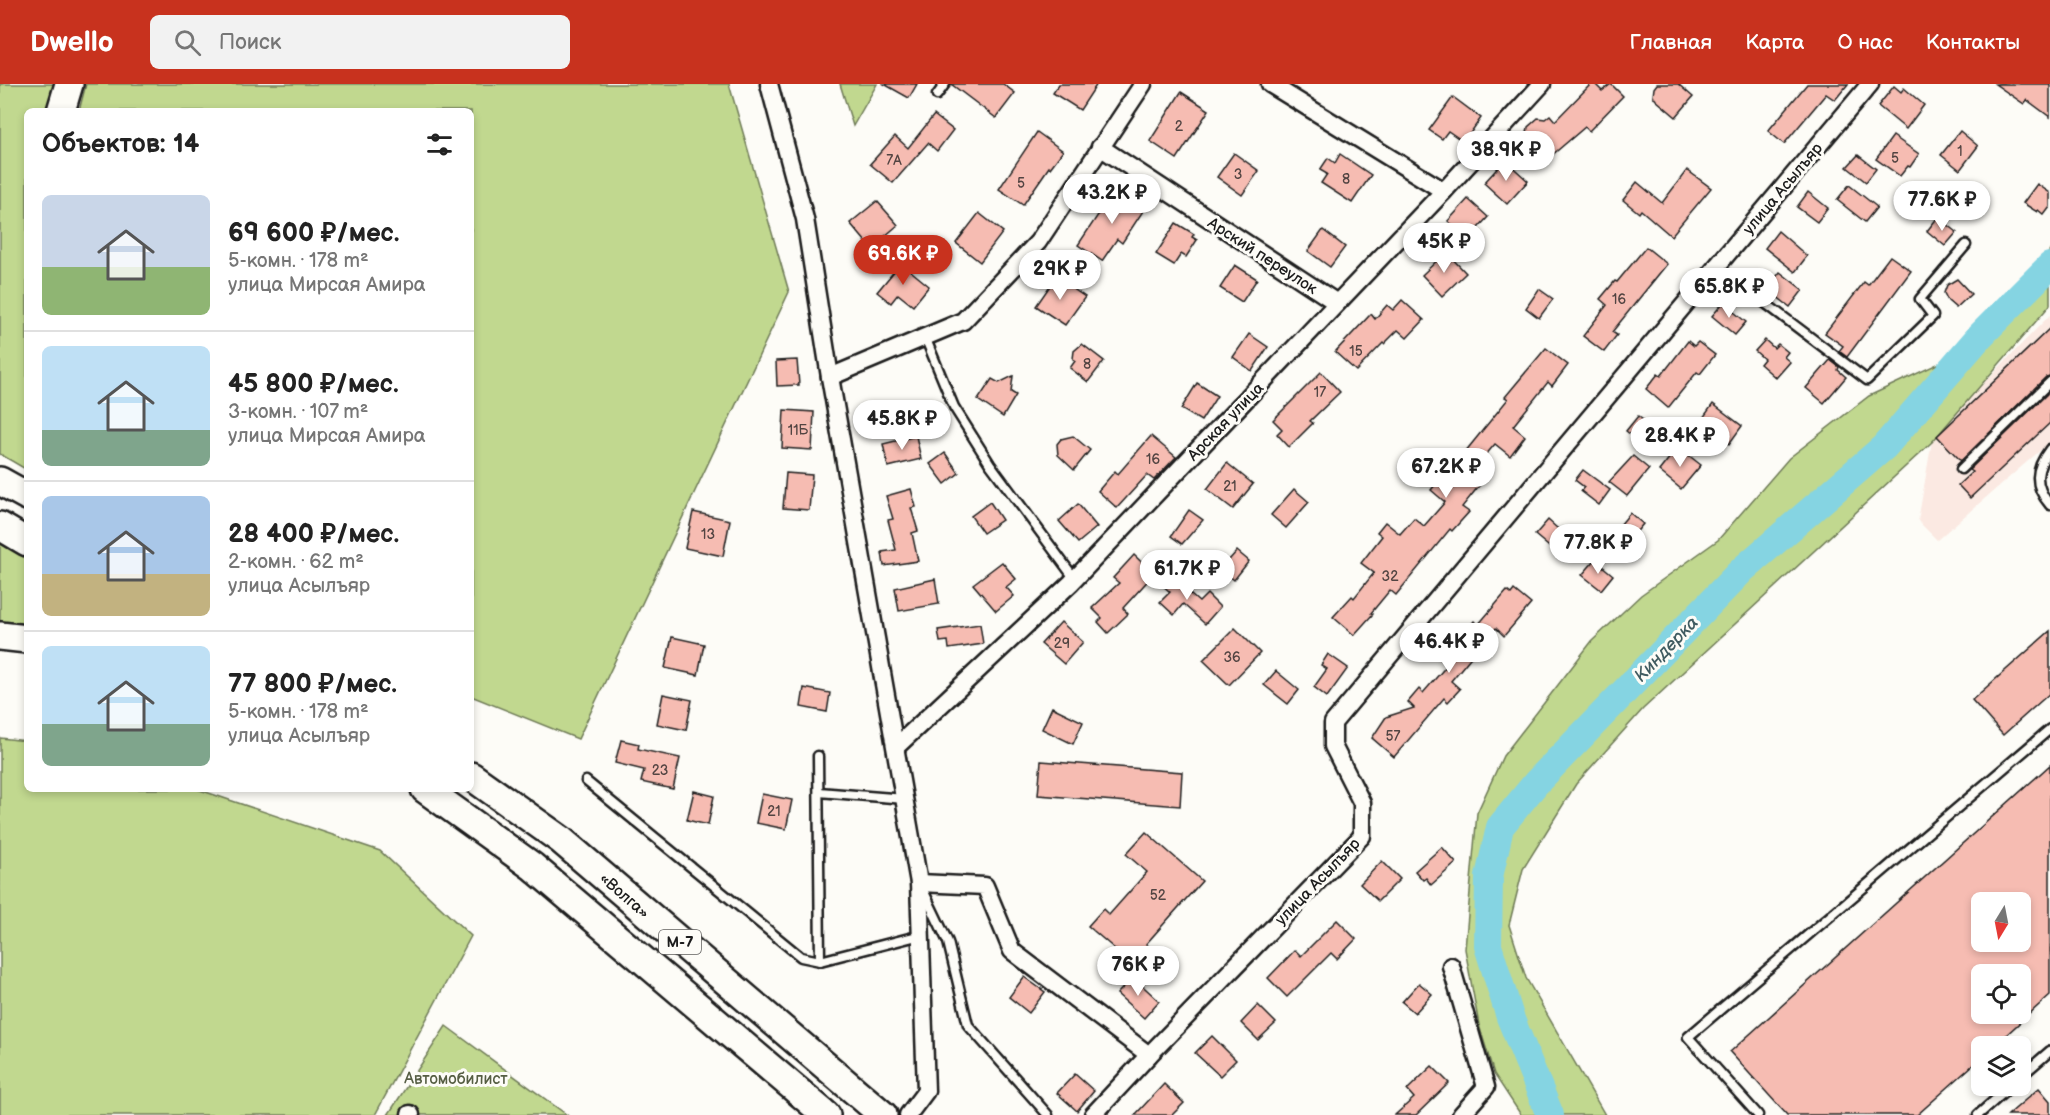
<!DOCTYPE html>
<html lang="ru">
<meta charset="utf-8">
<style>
body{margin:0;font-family:"Balsamiq Sans",sans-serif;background:#f2f2f2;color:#222;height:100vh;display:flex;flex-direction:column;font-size:22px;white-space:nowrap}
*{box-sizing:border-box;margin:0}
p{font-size:20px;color:#767676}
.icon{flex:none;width:33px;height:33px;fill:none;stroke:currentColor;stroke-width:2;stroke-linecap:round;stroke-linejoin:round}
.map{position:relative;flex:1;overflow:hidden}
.drawer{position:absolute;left:24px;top:24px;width:450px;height:684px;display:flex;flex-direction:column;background:#fff;border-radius:9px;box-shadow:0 3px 9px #0003}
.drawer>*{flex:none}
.needle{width:39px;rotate:190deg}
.fabs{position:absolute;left:1971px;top:808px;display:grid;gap:12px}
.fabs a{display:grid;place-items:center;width:60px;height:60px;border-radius:9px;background:#fff;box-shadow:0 3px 9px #0003;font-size:30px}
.price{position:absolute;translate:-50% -51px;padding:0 14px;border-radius:21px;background:#fff;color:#222;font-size:20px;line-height:39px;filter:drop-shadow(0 2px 3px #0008)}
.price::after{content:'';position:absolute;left:50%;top:36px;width:18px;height:14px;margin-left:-9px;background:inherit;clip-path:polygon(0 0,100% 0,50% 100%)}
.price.current{background:#c8321e;color:#fff}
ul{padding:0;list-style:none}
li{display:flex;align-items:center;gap:18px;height:150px;padding:0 18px}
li+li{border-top:2px solid #e0e0e0}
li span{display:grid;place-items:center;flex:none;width:168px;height:120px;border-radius:9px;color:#555}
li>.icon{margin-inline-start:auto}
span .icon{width:72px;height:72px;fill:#fffc;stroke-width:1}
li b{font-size:26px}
h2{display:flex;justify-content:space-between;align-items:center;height:72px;padding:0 18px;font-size:26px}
header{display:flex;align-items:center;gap:36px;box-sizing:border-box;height:84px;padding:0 30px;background:#c8321e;color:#fff}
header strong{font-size:28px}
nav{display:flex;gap:33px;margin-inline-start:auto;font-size:21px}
.search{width:420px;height:54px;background:#f2f2f2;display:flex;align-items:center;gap:15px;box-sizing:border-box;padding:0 21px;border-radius:9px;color:#767676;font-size:22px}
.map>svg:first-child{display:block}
.built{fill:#fbe9e2}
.green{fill:#c1d88f;stroke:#6e7a56;stroke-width:1.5}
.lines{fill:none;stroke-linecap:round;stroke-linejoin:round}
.river{stroke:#85d4e2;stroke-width:28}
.building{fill:#f6bcb2;stroke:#1c1c1c;stroke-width:1.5;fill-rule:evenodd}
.service-casing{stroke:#1c1c1c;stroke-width:13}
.minor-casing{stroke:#1c1c1c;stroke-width:21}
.primary-casing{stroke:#1c1c1c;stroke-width:32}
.trunk-casing{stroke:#1c1c1c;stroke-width:32}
.service{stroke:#fdfcf7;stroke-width:8}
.minor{stroke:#fdfcf7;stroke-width:16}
.primary{stroke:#fdfcf7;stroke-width:27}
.trunk{stroke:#fdfcf7;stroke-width:27}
.labels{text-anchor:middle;stroke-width:6;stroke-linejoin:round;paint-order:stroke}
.number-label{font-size:14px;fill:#524442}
.shield{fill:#fdfcf7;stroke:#605f5e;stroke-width:1.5}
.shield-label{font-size:15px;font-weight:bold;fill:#1c1c1c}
.street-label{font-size:16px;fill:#1c1c1c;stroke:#fdfcf7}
.park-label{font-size:16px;fill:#565e44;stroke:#fdfcf7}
.water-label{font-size:18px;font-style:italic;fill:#415c61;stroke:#fdfcf7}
</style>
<header>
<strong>Dwello</strong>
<div class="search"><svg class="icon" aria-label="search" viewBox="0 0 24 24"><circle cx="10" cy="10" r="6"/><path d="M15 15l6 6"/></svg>Поиск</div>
<nav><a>Главная</a><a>Карта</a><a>О нас</a><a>Контакты</a></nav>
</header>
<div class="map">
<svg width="2050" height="1031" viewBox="0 0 2050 1031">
<rect width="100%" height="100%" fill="#fdfcf7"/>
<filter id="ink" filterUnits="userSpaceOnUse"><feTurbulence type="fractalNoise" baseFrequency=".0167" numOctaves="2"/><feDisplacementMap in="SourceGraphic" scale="12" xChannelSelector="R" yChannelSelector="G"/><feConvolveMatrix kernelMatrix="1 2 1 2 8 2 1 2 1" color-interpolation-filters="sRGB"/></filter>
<g filter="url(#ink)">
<path class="built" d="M2050,231V358L1937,456L1918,437L1933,351Z"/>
<g class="green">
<path d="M0,0H59L51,27H27V386L0,370Z"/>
<path d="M86,0H729L789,208L578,655L471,612V27H79Z"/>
<path d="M840,0H877L853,42Z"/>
<path d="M2050,167V221L1932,358L1643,625L1576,700L1523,785L1509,841L1526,894L1605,1031H1521L1494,990L1479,941L1465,865L1477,729L1503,672L1592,557L1641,511L1718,456L1789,374L1869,312L1944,277Z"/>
<path d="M0,455L27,471V547L0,544Z"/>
<path d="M0,654L27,657V705H197L380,767L471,852L375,1031H0Z"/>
<path d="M446,942L567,1031H388Z"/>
</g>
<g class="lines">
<path class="river" d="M1550,1031L1510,933L1488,862L1489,793L1500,743L1536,699L1742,486L1884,363L1980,252L2050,182"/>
</g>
<g class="building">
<path d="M884,0H917L909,14Z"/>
<path d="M951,0H1003L1015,9L996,34Z"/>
<path d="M1059,0H1097L1080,26L1053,9Z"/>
<path d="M1591,0H1595L1602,7L1611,0L1623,12L1589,47L1585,43L1544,78L1523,54L1527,50L1528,43L1538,34L1545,35L1550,31L1555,37Z"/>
<path d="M1657,0H1678L1693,13L1676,33L1656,16L1653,12L1654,4Z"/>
<path d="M1807,0H1848L1835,16L1826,10L1784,60L1768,47Z"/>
<path d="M1995,0H2050V33L2027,16L2024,20Z"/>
<path d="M1894,2L1901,8L1904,4L1924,21L1906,45L1878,22Z"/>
<path d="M1181,8L1209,26L1177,75L1150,57Z"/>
<path d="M1453,13L1481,34L1464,58L1448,47L1442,55L1429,46Z"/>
<path d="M934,31L953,46L937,67L928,59L893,99L870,80L895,52L908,64Z"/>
<path d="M1960,47L1978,62L1960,86L1941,71Z"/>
<path d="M1037,48L1063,67L1050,84L1049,83L1023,121L999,105Z"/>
<path d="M1893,52L1919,70L1910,83L1908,82L1900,92L1876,75Z"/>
<path d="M1234,69L1259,87L1242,111L1217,93Z"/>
<path d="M1340,70L1371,91L1352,119L1321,99L1327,90L1320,86L1328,74L1335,79Z"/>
<path d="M1858,71L1876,85L1866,98L1847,83Z"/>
<path d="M1505,76L1528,97L1507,120L1484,99Z"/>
<path d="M1687,86L1711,104L1671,152L1641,126L1639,129L1623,116L1637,98L1662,119Z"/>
<path d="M2037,100L2050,109V123L2044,131L2038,126L2037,128L2023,119Z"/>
<path d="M1849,101L1877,123L1865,138L1837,116Z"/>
<path d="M1116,104L1145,124L1122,159L1117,155L1102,177L1078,161Z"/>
<path d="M1808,108L1828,124L1817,138L1797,123Z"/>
<path d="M1468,115L1488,133L1468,155L1448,137Z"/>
<path d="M877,117L898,141L871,164L850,139Z"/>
<path d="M979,129L1003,148L980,178L956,159Z"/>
<path d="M1938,133L1957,148L1945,162L1927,147Z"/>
<path d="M1176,139L1194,150L1192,153L1197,156L1186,173L1181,170L1174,181L1156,170Z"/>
<path d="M1323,146L1345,163L1330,183L1308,167Z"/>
<path d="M1778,147L1807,172L1795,188L1765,164Z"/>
<path d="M1646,163L1667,180L1612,248L1617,251L1604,268L1583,252L1607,221L1600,215L1615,197L1617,198Z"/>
<path d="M1446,168L1466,189L1442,212L1422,191Z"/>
<path d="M1890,172L1911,187L1847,273L1839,267L1843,262L1825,249L1864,198L1868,201Z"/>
<path d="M901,179L929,202L913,222L898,210L891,219L877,208Z"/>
<path d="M1235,181L1257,195L1242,218L1220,204Z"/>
<path d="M1780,188L1803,206L1790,223L1767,205Z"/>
<path d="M1056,193L1085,213L1065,241L1036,222Z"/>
<path d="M1957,195L1971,210L1956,224L1948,217L1944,209L1947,201Z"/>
<path d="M1539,205L1553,215L1539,234L1526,224Z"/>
<path d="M1402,216L1424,236L1407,254L1398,246L1384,260L1383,259L1356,287L1335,268L1371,230L1375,235L1387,221L1393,226Z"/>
<path d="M1723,219L1746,238L1735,251L1712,232Z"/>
<path d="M2050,244V292L2046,293L1961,377L1937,352Z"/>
<path d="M1249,250L1268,263L1252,287L1233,273Z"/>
<path d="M1765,256L1774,264L1778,260L1788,268L1784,273L1790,278L1776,294L1760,280L1764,275L1755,267Z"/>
<path d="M1688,257L1694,262L1698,258L1715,271L1700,290L1697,288L1668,324L1646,305L1658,290L1661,292Z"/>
<path d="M1082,260L1104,277L1088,298L1070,284L1075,277L1073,275L1074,267Z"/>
<path d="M1546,264L1568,281L1552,302L1548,298L1513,342L1525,352L1510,372L1495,360L1479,379L1490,388L1462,423L1469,428L1452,447L1450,445L1396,511L1390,506L1371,529L1373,530L1354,551L1333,533L1352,512L1354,514L1374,489L1361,479L1382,452L1377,448L1385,438L1400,450L1414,434L1424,442L1445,418L1431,406L1463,367L1465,368L1508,315L1505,313Z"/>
<path d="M797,276L799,301L777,302L776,277Z"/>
<path d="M1830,276L1839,283L1838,286L1846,293L1824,319L1806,304Z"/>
<path d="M1321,288L1340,308L1310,337L1313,339L1289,363L1277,350L1282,345L1273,336Z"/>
<path d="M1013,292L1011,308L1016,311L1003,333L978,316L992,295L999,299Z"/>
<path d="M1197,299L1217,312L1201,337L1181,325Z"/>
<path d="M2050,307V339L1970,414L1958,401L1972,388L1969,386Z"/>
<path d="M1713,320L1742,342L1729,360L1700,338Z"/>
<path d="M784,326L814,328L812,366L782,364Z"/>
<path d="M1638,332L1658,348L1646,363L1626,347Z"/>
<path d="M916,352L921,375L888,383L883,360Z"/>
<path d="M1073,352L1090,366L1074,386L1058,371L1057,360L1061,355Z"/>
<path d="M1151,352L1176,373L1154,396L1147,391L1117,424L1098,407L1115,387L1118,390Z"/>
<path d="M1678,363L1701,381L1681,405L1659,387Z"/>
<path d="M945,369L959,389L945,400L930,380Z"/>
<path d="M1633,372L1649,385L1627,412L1609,398Z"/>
<path d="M1227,379L1253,400L1233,425L1207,405Z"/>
<path d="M1583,386L1610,406L1599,421L1581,407L1584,403L1575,396Z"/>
<path d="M786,389L812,391L809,426L783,424Z"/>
<path d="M911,405L916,423L911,424L918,447L912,449L918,477L884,482L882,468L896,466L888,436L893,435L886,412Z"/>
<path d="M1294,405L1309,418L1286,444L1271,431Z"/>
<path d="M990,418L1002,436L983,449L971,432Z"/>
<path d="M1078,420L1097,443L1078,459L1059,437Z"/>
<path d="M1189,426L1203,436L1182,460L1171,452Z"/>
<path d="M693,428L730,436L723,472L685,464Z"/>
<path d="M1630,429L1643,440L1628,458L1615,447Z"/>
<path d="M1548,436L1566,452L1554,467L1535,451Z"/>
<path d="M1237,467L1249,477L1234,496L1221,485Z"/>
<path d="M1134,471L1154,490L1123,524L1128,530L1108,549L1098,538L1102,534L1092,524L1119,499L1113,494Z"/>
<path d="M1595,476L1613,491L1601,506L1582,491Z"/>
<path d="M1002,478L1016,495L1006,503L1014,512L996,527L973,500Z"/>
<path d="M1166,489L1199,518L1207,510L1220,523L1205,540L1183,520L1174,531L1160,518L1170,508L1159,498Z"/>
<path d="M935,495L939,520L899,527L895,504Z"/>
<path d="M1514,506L1531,520L1504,552L1496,544L1470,574L1451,597L1460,605L1448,618L1444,614L1394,673L1372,654L1386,633L1414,624L1408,618L1419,605L1423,609L1449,579L1443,574L1450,565L1474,537L1478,541L1507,507L1511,510Z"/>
<path d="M1061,538L1083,558L1064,580L1041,560Z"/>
<path d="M980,540L983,560L949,565L948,557L940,558L938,546Z"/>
<path d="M1235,544L1260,569L1229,601L1203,576Z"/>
<path d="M2050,547V609L2003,651L1972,616Z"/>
<path d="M672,553L704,560L698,591L665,584Z"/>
<path d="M1328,570L1348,584L1327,613L1314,603L1327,585L1321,581Z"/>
<path d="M1276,587L1299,606L1288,620L1264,601Z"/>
<path d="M804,604L830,609L827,628L801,623Z"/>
<path d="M663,610L692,616L686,646L657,640Z"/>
<path d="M1052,623L1083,638L1073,660L1042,645Z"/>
<path d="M621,656L639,660L638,665L680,674L673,705L641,698L644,686L615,679Z"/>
<path d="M1041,677L1182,688L1180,722L1038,711Z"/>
<path d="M2050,681V911L1993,963H1982V973L1917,1031H1787L1730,968ZM1982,819H2020V858H1982ZM1982,891H2020V930H1982Z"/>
<path d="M694,707L714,712L708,741L687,736Z"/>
<path d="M762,710L792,716L786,745L756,739Z"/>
<path d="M1146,748L1202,797L1146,860L1153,866L1137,884L1088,842L1103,825L1109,831L1147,788L1126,770Z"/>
<path d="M1442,763L1456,779L1431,801L1426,794L1423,796L1415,787Z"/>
<path d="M1382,777L1400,795L1378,817L1360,800Z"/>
<path d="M1337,836L1356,855L1337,875L1331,869L1287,913L1268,894L1295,866L1301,872Z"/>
<path d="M1024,893L1045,908L1029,929L1009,913Z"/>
<path d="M1133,893L1159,917L1144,934L1117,910Z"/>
<path d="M1419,899L1432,910L1415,929L1402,918Z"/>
<path d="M1258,921L1276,939L1258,956L1241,939Z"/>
<path d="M1212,952L1236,976L1220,992L1195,969Z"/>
<path d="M1432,982L1449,999L1416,1031H1395L1414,1014L1407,1006Z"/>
<path d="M1075,990L1094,1007L1077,1027L1057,1009Z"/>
<path d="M1164,1000L1184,1019L1172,1031H1135Z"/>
<path d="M2039,1004L2050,1017V1031H2008Z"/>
</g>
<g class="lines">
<g class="service-casing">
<g id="service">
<path d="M937,11L945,0"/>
<path d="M1716,182L1867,296L1933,232L1920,215L1966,161"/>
<path d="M925,253L954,323L990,380L1075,495"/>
<path d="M2050,365C2035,385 2033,401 2050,421"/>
<path d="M1961,385L2050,298"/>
<path d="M818,672L820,877"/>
<path d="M586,697L801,873L820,877L921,851"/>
<path d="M819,708L905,715"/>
<path d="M924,808L948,858L968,941L1048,1031"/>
<path d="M2020,993L2050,967"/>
<path d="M1758,1031L1688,953L2050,645"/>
<path d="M1978,1031L2011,1002"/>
</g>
</g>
<g class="minor-casing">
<g id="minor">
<path d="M769,0L805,135L830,293L919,799L926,1007L908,1031"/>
<path d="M1270,0L1444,107"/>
<path d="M1100,63L1337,219"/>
<path d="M830,293L963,237L1038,158L1143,0"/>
<path d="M896,663L1071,499L1444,107L1542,0"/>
<path d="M919,799L985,802L1012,867L1149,971L1362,752V719L1333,662V639L1870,0"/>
<path d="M1451,882L1486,1003L1461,1031"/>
<path d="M410,1030L411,1031"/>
<path d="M1093,1031L1149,971"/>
</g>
</g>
<g class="primary-casing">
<g id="primary">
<path d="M61,27L69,0"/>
<path d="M0,552L27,555"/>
</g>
</g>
<g class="trunk-casing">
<g id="trunk">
<path d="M0,397L27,412"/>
<path d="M0,442L27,458"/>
<path d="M471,692L561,756L883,1031"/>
<path d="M425,705L532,782L826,1031"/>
</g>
</g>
<use href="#service" class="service"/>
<use href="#minor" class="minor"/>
<use href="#primary" class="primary"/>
<use href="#trunk" class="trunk"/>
</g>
</g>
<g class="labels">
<g class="number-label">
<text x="1179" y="47">2</text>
<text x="1960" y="72">1</text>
<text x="1895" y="79">5</text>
<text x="894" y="81">7А</text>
<text x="1238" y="95">3</text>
<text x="1346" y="100">8</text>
<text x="1021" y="104">5</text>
<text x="1619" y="220">16</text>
<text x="1356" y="272">15</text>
<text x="1087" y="285">8</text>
<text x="1320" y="313">17</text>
<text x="798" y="351">11Б</text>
<text x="1153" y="380">16</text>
<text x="1230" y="407">21</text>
<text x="708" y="455">13</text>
<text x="1390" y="497">32</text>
<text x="1062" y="564">29</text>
<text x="1232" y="578">36</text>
<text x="1393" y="657">57</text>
<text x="660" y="691">23</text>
<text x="774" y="732">21</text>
<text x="1158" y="816">52</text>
</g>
<rect class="shield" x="659" y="846" width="42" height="24" rx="4.5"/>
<g class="shield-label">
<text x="680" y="863">М-7</text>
</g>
<g class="street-label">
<text transform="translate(1782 104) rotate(-50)" y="6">улица Асылъяр</text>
<text transform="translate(1263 171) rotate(33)" y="6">Арский переулок</text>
<text transform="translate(1225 337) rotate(-46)" y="6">Арская улица</text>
<text transform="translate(1317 797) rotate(-46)" y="6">улица Асылъяр</text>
<text transform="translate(625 811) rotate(41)" y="6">«Волга»</text>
</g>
<g class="park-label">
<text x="456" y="1000">Автомобилист</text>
</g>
<g class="water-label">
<text transform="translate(1666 565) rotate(-46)" y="6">Киндерка</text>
</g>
</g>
</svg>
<div class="fabs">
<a><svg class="needle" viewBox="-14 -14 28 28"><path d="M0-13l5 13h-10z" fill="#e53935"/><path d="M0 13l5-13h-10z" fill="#767676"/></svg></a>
<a><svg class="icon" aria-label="locate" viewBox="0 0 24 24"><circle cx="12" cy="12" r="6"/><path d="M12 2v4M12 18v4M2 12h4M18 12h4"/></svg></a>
<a><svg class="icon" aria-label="layers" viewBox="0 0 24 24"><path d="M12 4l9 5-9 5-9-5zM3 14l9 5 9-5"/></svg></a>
</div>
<b class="price" style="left:1506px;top:98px">38.9K ₽</b>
<b class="price" style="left:1112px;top:141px">43.2K ₽</b>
<b class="price" style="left:1942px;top:148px">77.6K ₽</b>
<b class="price" style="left:1444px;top:190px">45K ₽</b>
<b class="price current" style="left:903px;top:202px">69.6K ₽</b>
<b class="price" style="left:1060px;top:217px">29K ₽</b>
<b class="price" style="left:1729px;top:235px">65.8K ₽</b>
<b class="price" style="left:902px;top:367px">45.8K ₽</b>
<b class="price" style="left:1680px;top:384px">28.4K ₽</b>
<b class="price" style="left:1446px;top:415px">67.2K ₽</b>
<b class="price" style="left:1598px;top:491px">77.8K ₽</b>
<b class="price" style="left:1187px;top:517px">61.7K ₽</b>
<b class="price" style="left:1449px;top:590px">46.4K ₽</b>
<b class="price" style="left:1138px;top:913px">76K ₽</b>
<section class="drawer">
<h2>Объектов: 14<svg class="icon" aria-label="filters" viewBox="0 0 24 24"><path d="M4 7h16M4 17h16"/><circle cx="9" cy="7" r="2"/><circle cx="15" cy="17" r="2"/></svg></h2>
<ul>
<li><span style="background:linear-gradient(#c9d6e8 60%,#8fb573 0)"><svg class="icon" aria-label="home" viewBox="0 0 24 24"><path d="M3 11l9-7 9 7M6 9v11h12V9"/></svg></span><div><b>69 600 ₽/мес.</b><p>5-комн. · 178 m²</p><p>улица Мирсая Амира</p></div></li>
<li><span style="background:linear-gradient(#bfe0f5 70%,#7fa58c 0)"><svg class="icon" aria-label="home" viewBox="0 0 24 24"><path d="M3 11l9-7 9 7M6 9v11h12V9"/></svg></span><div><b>45 800 ₽/мес.</b><p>3-комн. · 107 m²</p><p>улица Мирсая Амира</p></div></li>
<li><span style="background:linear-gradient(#a9c7e8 65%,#c2b280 0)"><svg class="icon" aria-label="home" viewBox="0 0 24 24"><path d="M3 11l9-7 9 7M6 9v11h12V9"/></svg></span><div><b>28 400 ₽/мес.</b><p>2-комн. · 62 m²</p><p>улица Асылъяр</p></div></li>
<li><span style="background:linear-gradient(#bfe0f5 65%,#7fa58c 0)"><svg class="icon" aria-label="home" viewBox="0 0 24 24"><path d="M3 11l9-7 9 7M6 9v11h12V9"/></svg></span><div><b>77 800 ₽/мес.</b><p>5-комн. · 178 m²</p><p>улица Асылъяр</p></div></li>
</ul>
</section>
</div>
